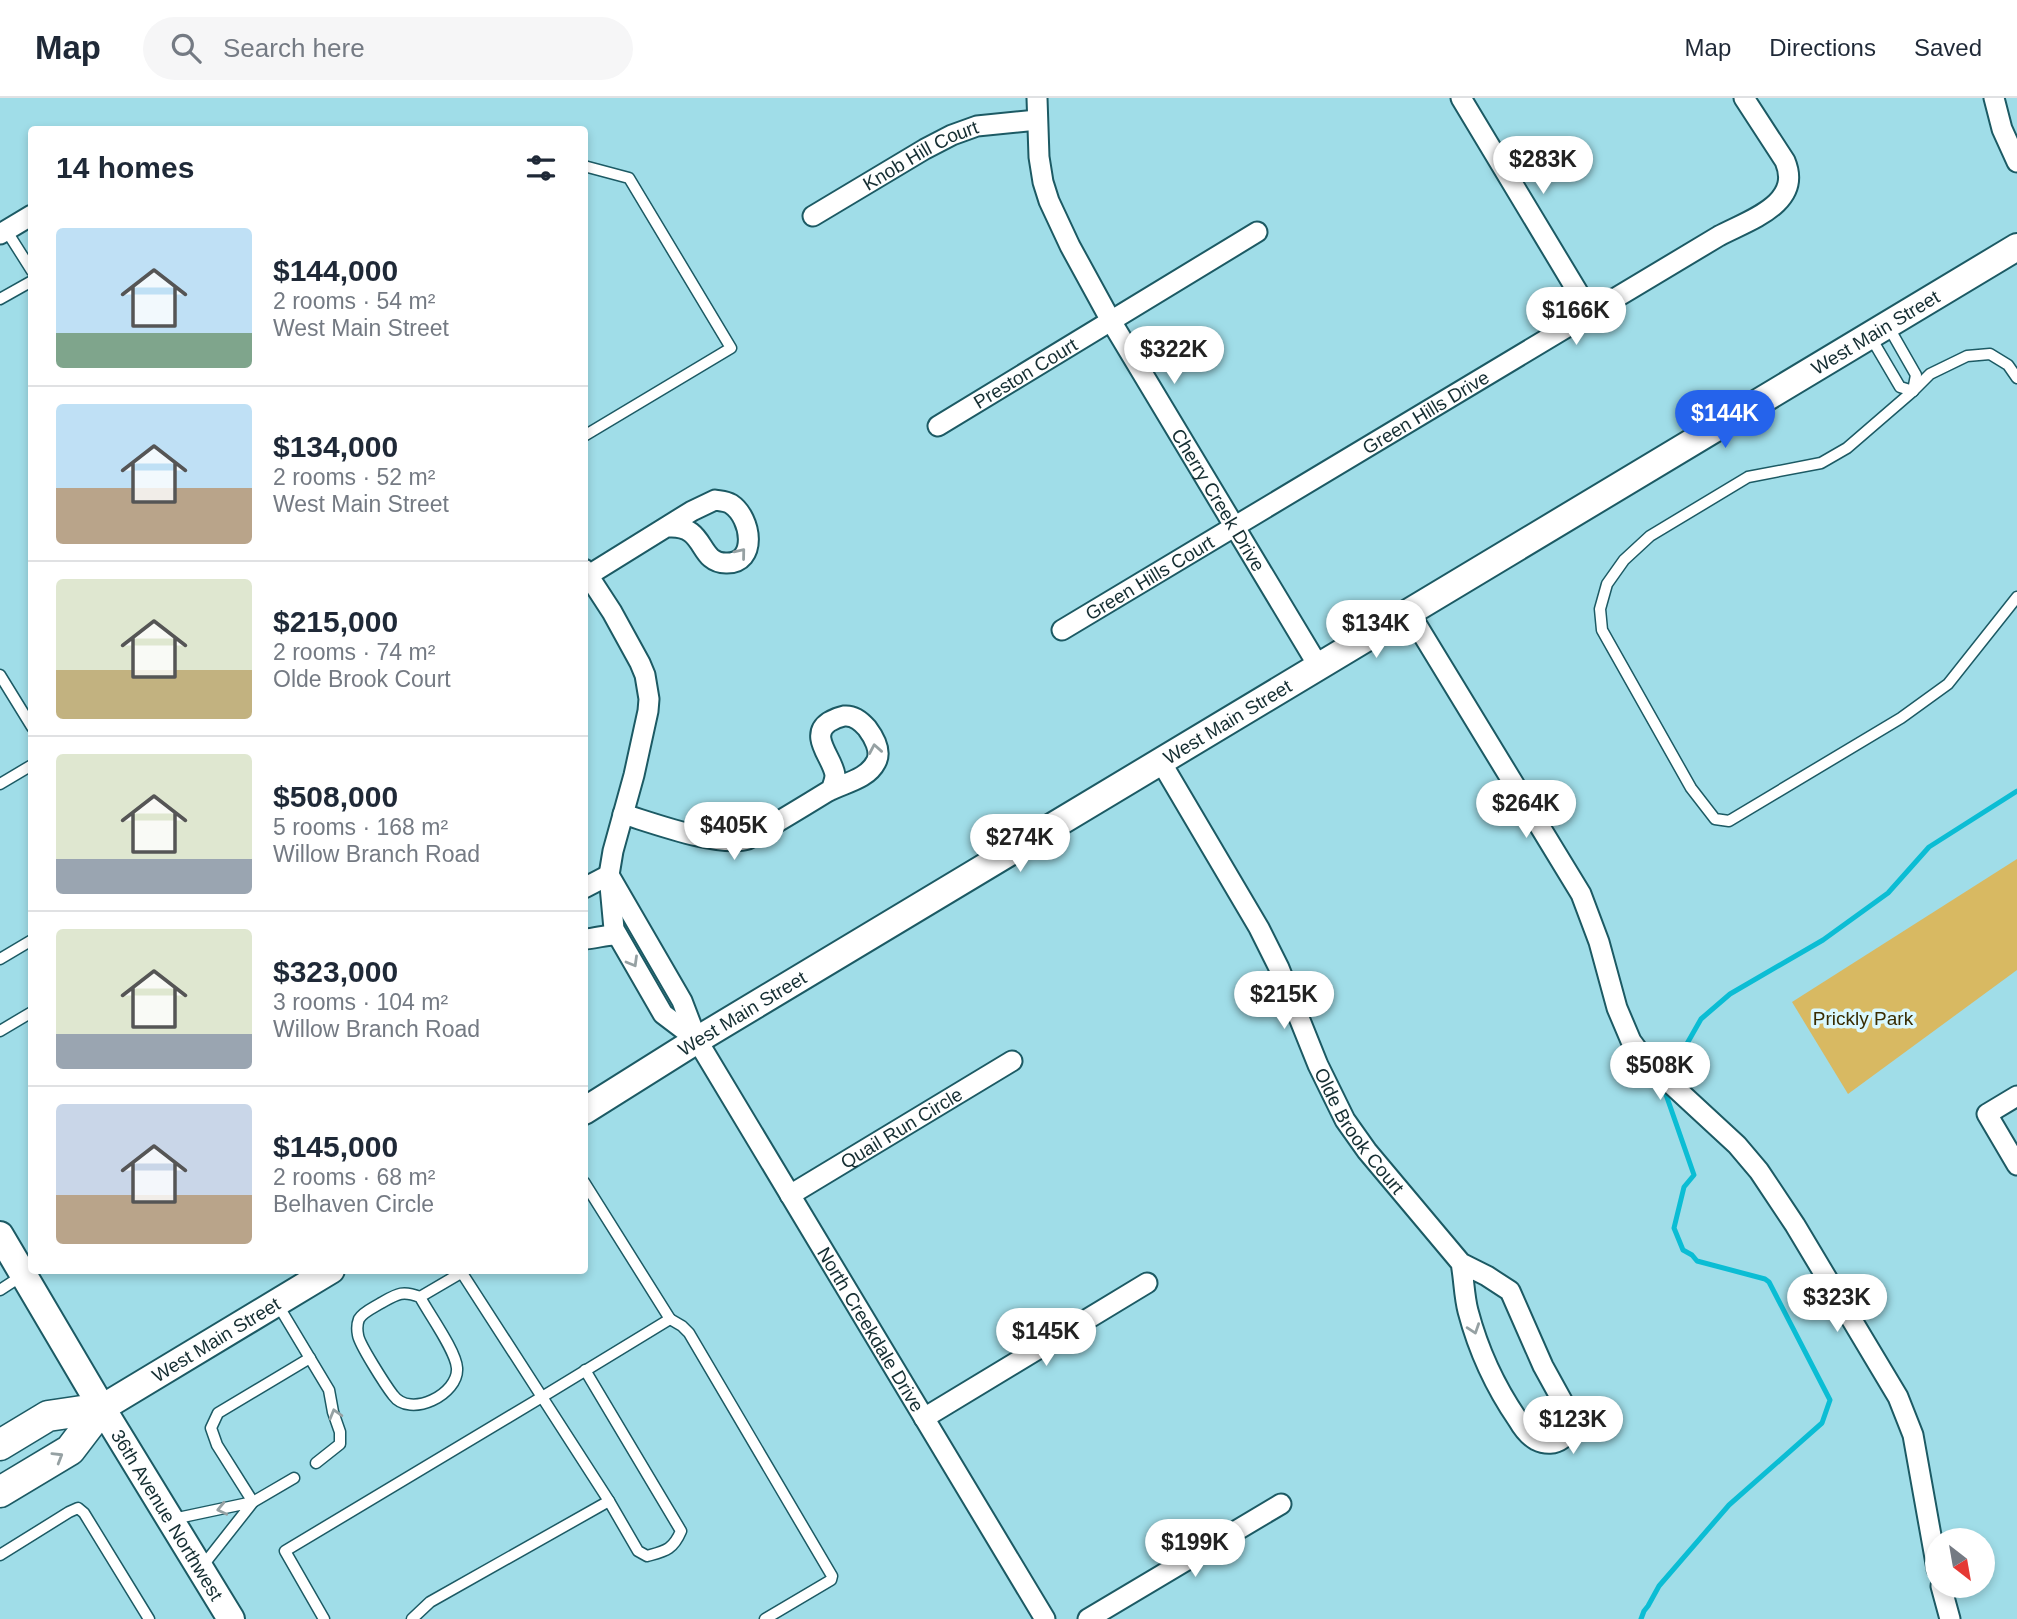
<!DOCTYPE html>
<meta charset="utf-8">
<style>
body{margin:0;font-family:Arial,sans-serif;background:#f6f6f7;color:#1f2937;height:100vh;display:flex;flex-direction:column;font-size:26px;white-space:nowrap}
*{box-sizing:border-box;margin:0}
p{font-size:23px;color:#747a83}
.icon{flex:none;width:38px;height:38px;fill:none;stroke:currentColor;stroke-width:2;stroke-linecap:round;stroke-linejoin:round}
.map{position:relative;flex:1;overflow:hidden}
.sheet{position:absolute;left:28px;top:28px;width:560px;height:1148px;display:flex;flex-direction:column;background:#fff;border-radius:7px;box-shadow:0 4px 10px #0003}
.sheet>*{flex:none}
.needle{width:46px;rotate:149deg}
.controls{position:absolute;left:1925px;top:1430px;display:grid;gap:14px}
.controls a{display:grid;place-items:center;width:70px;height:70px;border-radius:50%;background:#fff;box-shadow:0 4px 10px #0003;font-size:35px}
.price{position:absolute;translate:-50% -60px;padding:0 16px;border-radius:24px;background:#fff;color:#222;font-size:23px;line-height:46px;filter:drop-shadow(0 2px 4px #0008)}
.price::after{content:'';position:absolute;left:50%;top:42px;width:21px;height:16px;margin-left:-10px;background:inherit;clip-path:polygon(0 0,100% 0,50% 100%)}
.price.active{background:#2563eb;color:#fff}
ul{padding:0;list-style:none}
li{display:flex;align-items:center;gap:21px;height:175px;padding:0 28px}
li+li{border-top:2px solid #e0e1e3}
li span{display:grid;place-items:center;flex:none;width:196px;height:140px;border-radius:7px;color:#555}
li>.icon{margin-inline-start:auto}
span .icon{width:84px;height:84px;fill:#fffc;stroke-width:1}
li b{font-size:30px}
h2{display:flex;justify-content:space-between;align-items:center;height:84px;padding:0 28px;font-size:30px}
header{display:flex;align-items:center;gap:42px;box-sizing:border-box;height:98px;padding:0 35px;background:#fff;border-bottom:2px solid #e0e1e3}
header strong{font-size:33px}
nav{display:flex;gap:38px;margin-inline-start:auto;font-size:24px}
.search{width:490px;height:63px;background:#f6f6f7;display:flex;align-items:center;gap:18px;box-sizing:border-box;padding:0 24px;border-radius:38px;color:#747a83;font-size:26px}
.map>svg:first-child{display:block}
.green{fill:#d8b962}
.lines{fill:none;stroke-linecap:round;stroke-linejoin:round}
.stream{stroke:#0bbdd4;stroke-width:5}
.lane-casing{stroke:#1c5a64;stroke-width:13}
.street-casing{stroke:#1c5a64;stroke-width:23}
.secondary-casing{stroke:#1c5a64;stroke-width:30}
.primary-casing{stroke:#1c5a64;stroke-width:33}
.lane{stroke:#fff;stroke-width:10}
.street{stroke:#fff;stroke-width:19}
.secondary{stroke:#fff;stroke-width:26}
.primary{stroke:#fff;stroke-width:30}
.oneway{stroke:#96a1a3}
.labels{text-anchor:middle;stroke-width:7;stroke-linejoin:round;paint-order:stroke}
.street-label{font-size:19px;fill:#152e32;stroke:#daf8fe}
.park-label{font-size:19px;fill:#392c00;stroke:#daf8fe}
</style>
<header>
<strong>Map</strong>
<div class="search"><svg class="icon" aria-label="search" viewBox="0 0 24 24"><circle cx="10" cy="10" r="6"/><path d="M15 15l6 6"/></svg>Search here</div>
<nav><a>Map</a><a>Directions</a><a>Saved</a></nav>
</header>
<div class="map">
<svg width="2017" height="1521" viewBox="0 0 2017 1521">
<rect width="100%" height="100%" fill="#a0dde8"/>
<path class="green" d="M2017,761V872L1848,996L1792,904Z"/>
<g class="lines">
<g class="stream">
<path d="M1668,979L1701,921L1730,896L1823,842L1888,795L1929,749L2017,693"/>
<path d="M1641,1521L1644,1513L1648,1508L1659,1488L1729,1407L1822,1325L1830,1302L1769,1184L1765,1181L1697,1163L1692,1157L1683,1152L1674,1130L1684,1089L1694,1077L1663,988"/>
</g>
<g class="lane-casing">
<g id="lane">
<path d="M584,68L629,80L731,250L584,338"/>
<path d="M6,132L32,173"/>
<path d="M0,201L32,183"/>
<path d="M1888,228L1916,277L1913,293"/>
<path d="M1870,238L1900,289L1913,293"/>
<path d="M2017,280L2008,267L1990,256L1967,258L1930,276L1913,293L1847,350L1821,365L1748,379L1650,438L1624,462L1607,486L1600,511L1602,532L1691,690L1715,721L1729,723L1901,620L1948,586L2017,499"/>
<path d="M0,577L32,629"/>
<path d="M0,686L32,667"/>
<path d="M0,861L32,842"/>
<path d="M0,933L32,914"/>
<path d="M0,1192L23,1177"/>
<path d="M420,1199C402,1192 397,1196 381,1205C373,1210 363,1214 359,1221C357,1226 357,1232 358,1237C359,1246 386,1288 393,1297C410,1321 459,1296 457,1270C456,1253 429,1216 420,1199L461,1175"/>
<path d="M278,1207L329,1292L333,1314L340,1334V1346L316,1365"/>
<path d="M670,1221L682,1228L689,1235L832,1478L831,1482L765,1521"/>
<path d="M585,1272L681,1433C673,1452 665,1453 647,1458L638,1453L609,1403"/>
<path d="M294,1380L253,1404L217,1347L211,1330L218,1315L310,1260"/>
<path d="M173,1421L253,1404L201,1470"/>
<path d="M0,1457L69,1414L78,1410L84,1415L149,1521"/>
<path d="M324,1521L285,1453L542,1299L460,1172"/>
<path d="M412,1521L430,1504L609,1403L542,1299L670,1221L584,1084"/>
</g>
</g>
<g class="street-casing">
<g id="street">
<path id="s1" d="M1037,0L1039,59L1043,84L1049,103L1070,148L1111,223L1319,569"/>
<path d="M1461,0L1591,216"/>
<path d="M1994,0L2002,31L2017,64"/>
<path id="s2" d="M813,118L925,51L952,37L977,28L1037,22"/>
<path d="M0,136L32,117"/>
<path id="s3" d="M938,328L1257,134"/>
<path d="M584,471L612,514L640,565L645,577L649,601L648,613L634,677L613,753L609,777L614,831L663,916L696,941"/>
<path d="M584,480L692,413L715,402C721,403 726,403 731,406C752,420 758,466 726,465C697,465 707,427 669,429"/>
<path d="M1409,514L1581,796L1599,844L1617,910L1631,943L1645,962L1737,1047L1759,1073L1795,1127L1898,1299L1913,1337L1937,1471"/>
<path id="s4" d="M1062,532L1719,138C1749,122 1803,106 1785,63L1744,0"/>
<path id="s5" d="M1161,664L1259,830L1279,870L1318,967L1345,1022L1367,1053L1461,1165L1487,1178L1510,1193L1543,1268L1570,1317C1573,1338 1556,1352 1536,1342C1529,1338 1522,1329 1518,1322C1496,1290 1478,1251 1468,1213C1464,1198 1464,1180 1461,1165"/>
<path d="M623,716C653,725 720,750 748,741C775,726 801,710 827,694C843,685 867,682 876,664C882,653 873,638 867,630C861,623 853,617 844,618C839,619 834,621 829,624C808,638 833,660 835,677C835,682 833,687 831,692"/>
<path id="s6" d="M609,777L682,903L697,942L1045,1521"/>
<path d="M584,790L609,777"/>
<path d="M584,841C596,841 606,836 617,837"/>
<path d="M2017,998L1987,1016L2017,1067"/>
<path id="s7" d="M790,1097L1012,963"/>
<path d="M924,1320L1147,1185"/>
<path d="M1941,1488L1950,1521"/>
<path d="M1088,1521L1281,1406"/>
</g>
</g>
<g class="secondary-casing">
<g id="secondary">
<path id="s8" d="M584,1013L697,942L2017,149"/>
<path id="s9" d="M0,1137L102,1310L231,1521"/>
<path id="s10" d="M102,1310L331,1172"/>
</g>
</g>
<g class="primary-casing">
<g id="primary">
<path d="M0,1347L48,1318L102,1310"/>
<path d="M0,1394L70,1352L102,1310"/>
</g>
</g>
<use href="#lane" class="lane"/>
<use href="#street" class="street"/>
<use href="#secondary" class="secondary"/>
<use href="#primary" class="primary"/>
</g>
<defs><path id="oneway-chevron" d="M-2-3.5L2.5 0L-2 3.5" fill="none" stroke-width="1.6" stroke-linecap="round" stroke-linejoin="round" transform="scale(1.75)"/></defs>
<g class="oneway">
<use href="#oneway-chevron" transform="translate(741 455) rotate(-51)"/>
<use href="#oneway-chevron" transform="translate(875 651) rotate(-100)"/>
<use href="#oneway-chevron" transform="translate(633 864) rotate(60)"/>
<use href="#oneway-chevron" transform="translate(1474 1231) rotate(71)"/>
<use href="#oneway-chevron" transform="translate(335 1316) rotate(-106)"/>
<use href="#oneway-chevron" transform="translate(58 1359) rotate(-31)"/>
<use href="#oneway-chevron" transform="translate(222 1411) rotate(167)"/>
</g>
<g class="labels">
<g class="street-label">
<text dy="7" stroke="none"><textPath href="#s2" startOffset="124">Knob Hill Court</textPath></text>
<text dy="7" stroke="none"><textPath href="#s8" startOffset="1508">West Main Street</textPath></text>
<text dy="7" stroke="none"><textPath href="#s3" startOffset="102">Preston Court</textPath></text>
<text dy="7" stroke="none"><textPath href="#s4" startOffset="424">Green Hills Drive</textPath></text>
<text dy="7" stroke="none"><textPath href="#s1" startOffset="448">Cherry Creek Drive</textPath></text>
<text dy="7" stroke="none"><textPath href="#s4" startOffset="102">Green Hills Court</textPath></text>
<text dy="7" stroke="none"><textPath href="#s8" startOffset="752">West Main Street</textPath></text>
<text dy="7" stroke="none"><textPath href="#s8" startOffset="186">West Main Street</textPath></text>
<text dy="7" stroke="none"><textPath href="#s7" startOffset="130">Quail Run Circle</textPath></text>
<text dy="7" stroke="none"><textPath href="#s5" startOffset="420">Olde Brook Court</textPath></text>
<text dy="7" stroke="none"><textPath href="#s6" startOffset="525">North Creekdale Drive</textPath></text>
<text dy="7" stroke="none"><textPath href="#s10" startOffset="133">West Main Street</textPath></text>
<text dy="7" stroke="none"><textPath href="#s9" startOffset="326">36th Avenue Northwest</textPath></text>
</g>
<g class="park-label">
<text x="1863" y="927">Prickly Park</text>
</g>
</g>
</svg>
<div class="controls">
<a><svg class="needle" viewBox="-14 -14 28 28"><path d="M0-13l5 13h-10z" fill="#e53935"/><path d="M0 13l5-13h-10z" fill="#747a83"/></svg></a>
</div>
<b class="price" style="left:1543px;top:98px">$283K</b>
<b class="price" style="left:1576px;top:249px">$166K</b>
<b class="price" style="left:1174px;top:288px">$322K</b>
<b class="price active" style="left:1725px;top:352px">$144K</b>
<b class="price" style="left:1376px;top:562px">$134K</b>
<b class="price" style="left:1526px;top:742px">$264K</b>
<b class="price" style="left:734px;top:764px">$405K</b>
<b class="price" style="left:1020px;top:776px">$274K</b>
<b class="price" style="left:1284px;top:933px">$215K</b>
<b class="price" style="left:1660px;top:1004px">$508K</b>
<b class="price" style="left:1837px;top:1236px">$323K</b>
<b class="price" style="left:1046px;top:1270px">$145K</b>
<b class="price" style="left:1573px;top:1358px">$123K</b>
<b class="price" style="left:1195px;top:1481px">$199K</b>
<section class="sheet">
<h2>14 homes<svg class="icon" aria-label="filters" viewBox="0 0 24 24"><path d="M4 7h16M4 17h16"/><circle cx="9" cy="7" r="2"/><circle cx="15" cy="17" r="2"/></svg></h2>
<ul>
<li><span style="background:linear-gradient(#bfe0f5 75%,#7fa58c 0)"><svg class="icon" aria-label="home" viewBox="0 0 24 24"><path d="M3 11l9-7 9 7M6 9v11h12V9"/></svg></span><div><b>$144,000</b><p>2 rooms · 54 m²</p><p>West Main Street</p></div></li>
<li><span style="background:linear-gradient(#bfe0f5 60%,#b9a48a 0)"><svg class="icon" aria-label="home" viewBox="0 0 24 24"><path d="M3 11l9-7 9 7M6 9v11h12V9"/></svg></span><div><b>$134,000</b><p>2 rooms · 52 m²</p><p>West Main Street</p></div></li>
<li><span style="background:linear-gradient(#dfe7d0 65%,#c2b280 0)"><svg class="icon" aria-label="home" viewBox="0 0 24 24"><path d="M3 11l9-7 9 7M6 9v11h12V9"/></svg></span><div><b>$215,000</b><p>2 rooms · 74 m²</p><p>Olde Brook Court</p></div></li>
<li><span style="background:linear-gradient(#dfe7d0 75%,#9aa5b1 0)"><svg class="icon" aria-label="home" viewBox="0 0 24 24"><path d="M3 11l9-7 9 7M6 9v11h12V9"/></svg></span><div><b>$508,000</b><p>5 rooms · 168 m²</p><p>Willow Branch Road</p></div></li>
<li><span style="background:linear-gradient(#dfe7d0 75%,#9aa5b1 0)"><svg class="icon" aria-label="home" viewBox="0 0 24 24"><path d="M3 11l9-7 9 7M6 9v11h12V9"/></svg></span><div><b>$323,000</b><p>3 rooms · 104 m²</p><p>Willow Branch Road</p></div></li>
<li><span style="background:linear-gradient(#c9d6e8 65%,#b9a48a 0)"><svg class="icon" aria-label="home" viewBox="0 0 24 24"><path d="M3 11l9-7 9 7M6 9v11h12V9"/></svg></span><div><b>$145,000</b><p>2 rooms · 68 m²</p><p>Belhaven Circle</p></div></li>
</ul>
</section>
</div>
